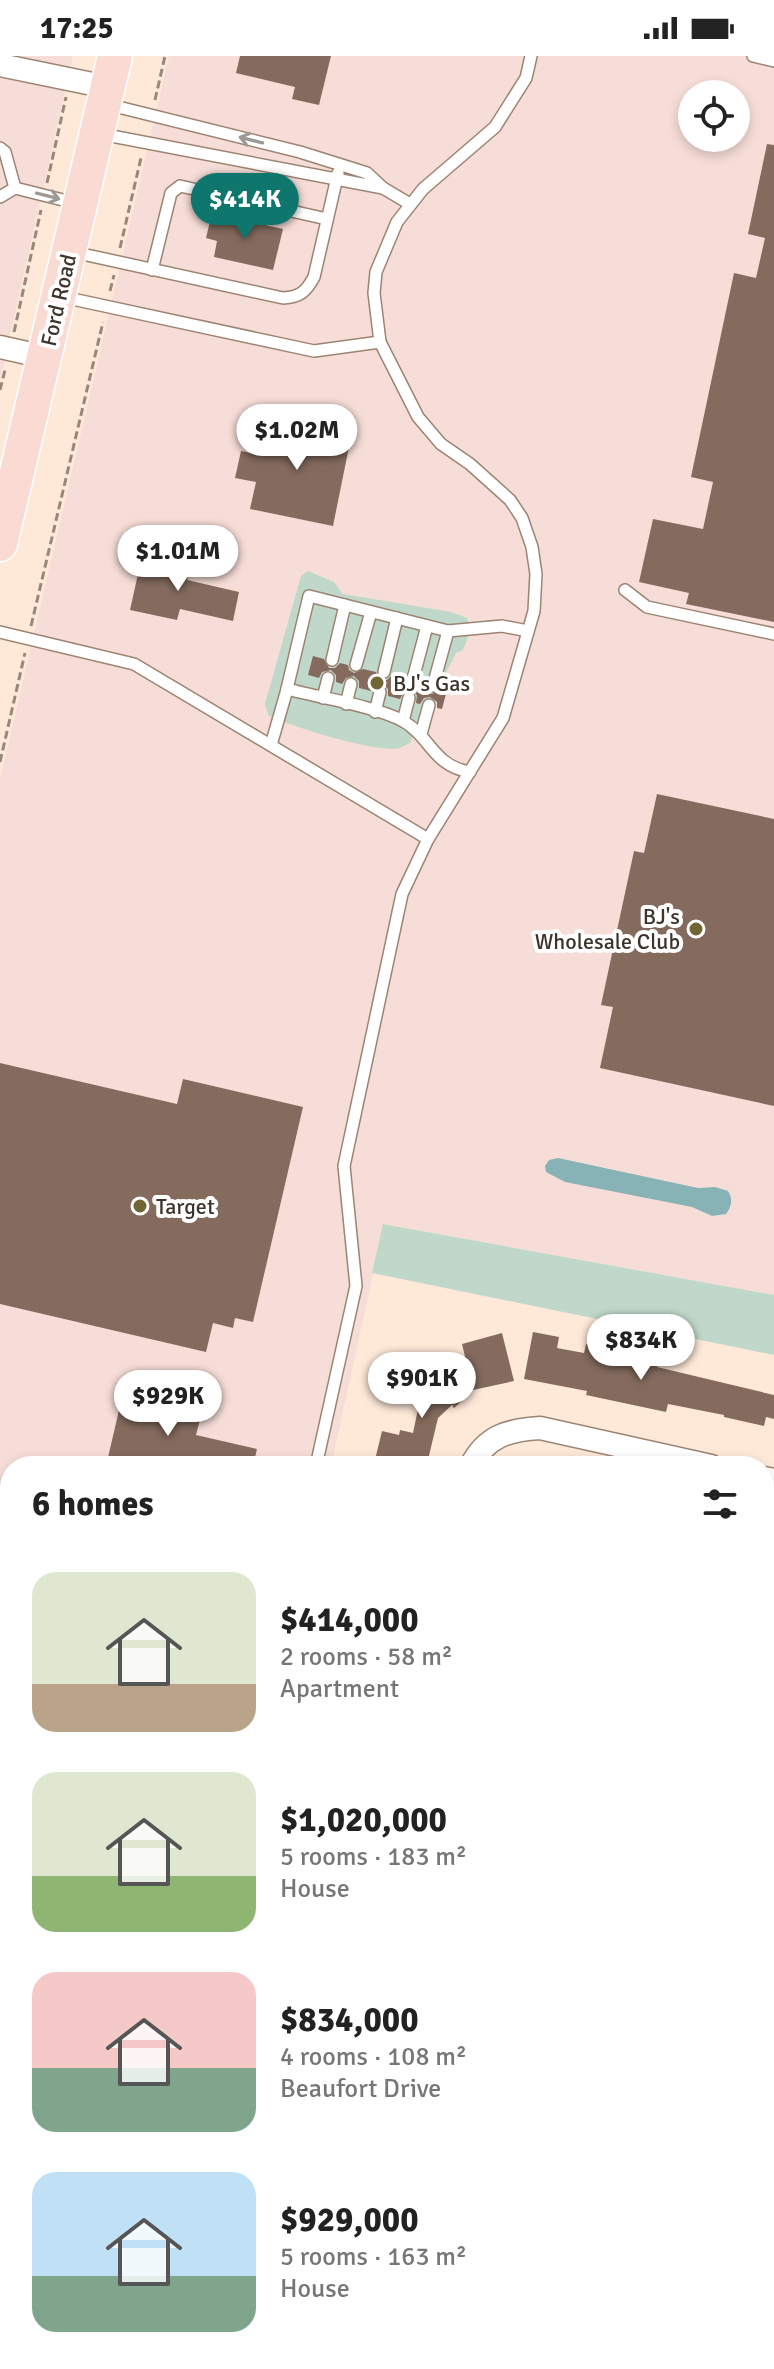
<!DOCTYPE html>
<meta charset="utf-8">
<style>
body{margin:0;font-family:Signika,sans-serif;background:#f2f2f2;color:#222;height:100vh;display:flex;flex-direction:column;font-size:30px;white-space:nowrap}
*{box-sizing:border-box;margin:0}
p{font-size:26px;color:#767676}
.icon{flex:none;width:44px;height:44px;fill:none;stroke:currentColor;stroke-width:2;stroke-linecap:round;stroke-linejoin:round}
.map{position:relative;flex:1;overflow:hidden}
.side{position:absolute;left:0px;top:1400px;width:774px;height:914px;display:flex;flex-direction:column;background:#fff;border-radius:32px 32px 0 0;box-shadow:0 4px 12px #0003}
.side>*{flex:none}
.tools{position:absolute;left:678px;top:24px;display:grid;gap:16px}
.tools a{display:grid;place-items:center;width:72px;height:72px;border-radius:50%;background:#fff;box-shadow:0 4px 12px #0003;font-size:40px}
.price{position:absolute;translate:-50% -68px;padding:0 18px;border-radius:28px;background:#fff;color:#222;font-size:26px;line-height:52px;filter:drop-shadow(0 2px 4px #0008)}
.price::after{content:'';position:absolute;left:50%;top:48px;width:24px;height:18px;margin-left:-12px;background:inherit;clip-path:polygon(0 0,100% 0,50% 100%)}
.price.on{background:#0f766e;color:#fff}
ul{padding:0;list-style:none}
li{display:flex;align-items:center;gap:24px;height:200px;padding:0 32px}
li span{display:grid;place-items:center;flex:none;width:224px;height:160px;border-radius:24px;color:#555}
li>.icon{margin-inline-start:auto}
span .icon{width:96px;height:96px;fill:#fffc;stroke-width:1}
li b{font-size:34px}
h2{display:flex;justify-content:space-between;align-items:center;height:96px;padding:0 32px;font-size:34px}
.status{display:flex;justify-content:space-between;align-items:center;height:56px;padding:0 40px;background:#fff;direction:ltr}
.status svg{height:22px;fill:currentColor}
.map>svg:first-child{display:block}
.commercial{fill:#f7ddd7;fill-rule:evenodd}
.green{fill:#c0d8ca}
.water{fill:#87b3b7}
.building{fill:#856b5e}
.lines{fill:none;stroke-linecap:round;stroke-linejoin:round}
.service-casing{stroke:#9c8472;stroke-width:14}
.minor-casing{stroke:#9c8472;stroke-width:25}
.tertiary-casing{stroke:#9c8472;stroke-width:31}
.primary-casing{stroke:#fff;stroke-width:37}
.path{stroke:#97887c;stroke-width:3;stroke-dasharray:8 4;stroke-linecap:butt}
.service{stroke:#fff;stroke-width:11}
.minor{stroke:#fff;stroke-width:22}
.tertiary{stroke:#fff;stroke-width:28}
.primary{stroke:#f9dbd4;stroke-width:34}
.oneway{stroke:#9e9995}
.poi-dot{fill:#6f6633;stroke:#fff;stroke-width:3}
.labels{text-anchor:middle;stroke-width:8;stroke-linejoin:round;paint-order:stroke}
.street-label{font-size:22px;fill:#3d332b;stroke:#fff}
.poi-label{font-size:22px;fill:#3d332b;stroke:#fff;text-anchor:start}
</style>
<div class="status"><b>17:25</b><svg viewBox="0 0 49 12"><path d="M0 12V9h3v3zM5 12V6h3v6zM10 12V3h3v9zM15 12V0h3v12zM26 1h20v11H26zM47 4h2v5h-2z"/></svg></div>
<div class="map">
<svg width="774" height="2313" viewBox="0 0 774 2313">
<rect width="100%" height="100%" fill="#fee9d9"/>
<g class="commercial">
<path d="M0,0H73L0,324Z"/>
<path d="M169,0H774V1239L384,1168L331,1410H10V1655L0,1653V723ZM692,38H736V82H692Z"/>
</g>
<g class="green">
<path d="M308,515L334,526L343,538L451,556L467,562L471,573L463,594L456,597L410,687C404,690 399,693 393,693C360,692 300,673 269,660L265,648L301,520Z"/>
<path d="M383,1168L774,1239V1299L372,1217Z"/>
</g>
<path class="water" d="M558,1102L698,1132L715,1131L728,1135C733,1143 732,1150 726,1158L712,1160L692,1151L565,1126L546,1116L545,1110L549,1104Z"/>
<g class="building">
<path d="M240,0H331L319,49L292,43L295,31L236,17Z"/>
<path d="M767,88L774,89V566L686,548L689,537L639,526L653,463L703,473L713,426L691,421L734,217L756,222L765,182L748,178Z"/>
<path d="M212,157L283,173L273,214L214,201L217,185L206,182Z"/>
<path d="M267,364L351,381L333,470L250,453L256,426L235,422L241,395L260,399Z"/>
<path d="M142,500L190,510L187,524L239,536L233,565L180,553L177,564L130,554Z"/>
<path d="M313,600L324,603L329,612H335L340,607L348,609L349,614L354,617L363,613L376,616L381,624H387L391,620L405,623L412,631L420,627L425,628L426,635L432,638L441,633L447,634L442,653L437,652V646L430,641L424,642L420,648L416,647L417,639L410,634L404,636L400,643L388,640V633L383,628L374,630L371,635L359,632V625L354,620L346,622L342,628L336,626V619L331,614L322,616L319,622L308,619Z"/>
<path d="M657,738L774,763V1050L600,1012L613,951L601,949L634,795L644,797Z"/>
<path d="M0,1007L177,1048L183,1023L303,1051L253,1266L235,1262L233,1272L213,1267L206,1296L0,1248Z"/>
<path d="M533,1276L559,1281L557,1292L584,1297L586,1288L610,1293L659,1304L657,1311L774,1339V1363L766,1361L764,1370L724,1361V1359L668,1348L666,1356L586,1339L587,1335L524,1323Z"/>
<path d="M502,1277L514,1325L473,1334L462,1288Z"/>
<path d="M442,1307L470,1338L454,1352L452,1349L438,1362L427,1408L410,1404L408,1410L374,1408L382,1375L399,1379L400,1374L413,1377L418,1353L406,1341Z"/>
<path d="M123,1337L202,1356L196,1379L257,1393L253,1410H106Z"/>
</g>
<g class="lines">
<g class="service-casing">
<g id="service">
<path d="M753,0L774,5"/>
<path d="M101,78L383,132L367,117L300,96L106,48"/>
<path d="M0,92L5,96L15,132"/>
<path d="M383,132L410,148"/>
<path d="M0,141L15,132L75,147"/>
<path d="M73,196L283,242C300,241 306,236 314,221L338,117"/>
<path d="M152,214L171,137L180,130L327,163"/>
<path d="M63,241L314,295L380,286"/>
<path d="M625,534L647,551L774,578"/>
<path d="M0,576L134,608L428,783L402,838L344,1110L356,1230L316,1410"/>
<path d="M332,604L345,549"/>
<path d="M356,609L371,556"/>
<path d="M384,616L397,562"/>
<path d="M413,623L427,570"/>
<path d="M433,630L448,575"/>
<path d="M287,633C317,641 378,651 403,665C431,681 433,710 470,716"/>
<path d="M323,642L328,622"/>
<path d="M346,648L351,628"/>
<path d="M375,656L380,636"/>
<path d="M403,665L409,642"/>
<path d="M421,678L429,649"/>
<path d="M271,689L286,637L309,540L448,575L502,570L528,575"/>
<path d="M428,783L503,662L534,555L536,518L532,491L522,462L510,444L470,408L441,388L418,361L380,286L374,237L376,216L397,166L423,133L495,71L526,22L531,0"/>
<path d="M0,1486L10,1489"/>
<path d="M0,1634L10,1595"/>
<path d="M92,2313L94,2304"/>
</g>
</g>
<g class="minor-casing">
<g id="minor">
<path d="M0,9L107,31"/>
<path d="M0,291L45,301"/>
<path d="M471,1410C486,1380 508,1374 540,1372L711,1410"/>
<path d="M764,1422L774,1424"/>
<path d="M764,1677L774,1679"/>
<path d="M764,1882L770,1855"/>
<path d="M0,1922L10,1924"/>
<path d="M764,2058L774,2060"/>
<path d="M0,2122L10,2125"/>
<path d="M416,2313L418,2304"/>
<path d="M670,2313L672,2304"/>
</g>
</g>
<g class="tertiary-casing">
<g id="tertiary">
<path d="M0,1693L10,1695"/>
<path d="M764,1853L774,1855"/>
</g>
</g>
<g class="primary-casing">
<path id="primary" d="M0,488L115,0"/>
</g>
<g class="path">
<path d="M155,44L165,0"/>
<path d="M47,127L66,41"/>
<path d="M120,192L141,102"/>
<path d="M110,235L114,219"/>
<path d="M14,276L41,154"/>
<path d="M0,334L5,314"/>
<path d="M31,570L103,266"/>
<path d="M0,706L25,597"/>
<path d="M0,1850L10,1803"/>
<path d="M5,2052L10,2054"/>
<path d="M0,2093L10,2095"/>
<path d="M10,2098V2097"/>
<path d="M0,2151L10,2153"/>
<path d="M67,2307L68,2304"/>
<path d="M123,2313L125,2304"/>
</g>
<use href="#service" class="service"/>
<use href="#minor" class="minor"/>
<use href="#tertiary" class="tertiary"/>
<use href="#primary" class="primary"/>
</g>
<defs><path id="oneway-shaft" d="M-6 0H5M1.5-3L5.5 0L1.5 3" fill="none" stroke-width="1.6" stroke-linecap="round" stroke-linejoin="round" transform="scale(2)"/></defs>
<g class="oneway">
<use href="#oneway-shaft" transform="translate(251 84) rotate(-166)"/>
<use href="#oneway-shaft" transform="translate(48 140) rotate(14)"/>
</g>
<g class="poi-dot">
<circle cx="377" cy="627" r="8"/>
<circle cx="696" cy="873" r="8"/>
<circle cx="140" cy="1150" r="8"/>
</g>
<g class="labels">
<g class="street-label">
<text transform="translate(58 244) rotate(-77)" y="8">Ford Road</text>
</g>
<g class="poi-label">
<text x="393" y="635">BJ's Gas</text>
<text x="680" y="868" text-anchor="end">BJ's<tspan x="680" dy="25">Wholesale Club</tspan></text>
<text x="156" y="1158">Target</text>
</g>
</g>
</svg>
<div class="tools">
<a><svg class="icon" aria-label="locate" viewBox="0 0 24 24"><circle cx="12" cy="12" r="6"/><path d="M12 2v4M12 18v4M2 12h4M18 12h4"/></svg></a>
</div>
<b class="price on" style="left:245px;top:185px">$414K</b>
<b class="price" style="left:297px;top:416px">$1.02M</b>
<b class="price" style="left:178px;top:537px">$1.01M</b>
<b class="price" style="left:641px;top:1326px">$834K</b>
<b class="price" style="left:422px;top:1364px">$901K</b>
<b class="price" style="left:168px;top:1382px">$929K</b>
<section class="side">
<h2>6 homes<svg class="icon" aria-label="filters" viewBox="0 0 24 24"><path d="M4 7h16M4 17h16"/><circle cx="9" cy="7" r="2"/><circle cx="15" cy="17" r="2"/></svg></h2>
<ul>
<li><span style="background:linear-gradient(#dfe7d0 70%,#b9a48a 0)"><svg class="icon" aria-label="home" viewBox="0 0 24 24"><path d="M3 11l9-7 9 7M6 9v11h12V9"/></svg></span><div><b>$414,000</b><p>2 rooms · 58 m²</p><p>Apartment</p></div></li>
<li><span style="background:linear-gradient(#dfe7d0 65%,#8fb573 0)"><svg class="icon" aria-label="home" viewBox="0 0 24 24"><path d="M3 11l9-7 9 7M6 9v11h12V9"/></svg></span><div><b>$1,020,000</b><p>5 rooms · 183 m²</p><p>House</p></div></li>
<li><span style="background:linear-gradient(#f6c9c9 60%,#7fa58c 0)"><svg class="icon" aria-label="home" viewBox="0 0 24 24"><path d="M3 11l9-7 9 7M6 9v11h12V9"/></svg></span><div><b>$834,000</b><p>4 rooms · 108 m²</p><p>Beaufort Drive</p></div></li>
<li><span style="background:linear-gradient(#bfe0f5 65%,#7fa58c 0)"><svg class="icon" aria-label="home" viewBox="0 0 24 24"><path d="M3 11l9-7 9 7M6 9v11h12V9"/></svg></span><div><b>$929,000</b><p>5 rooms · 163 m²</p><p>House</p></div></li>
</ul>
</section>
</div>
